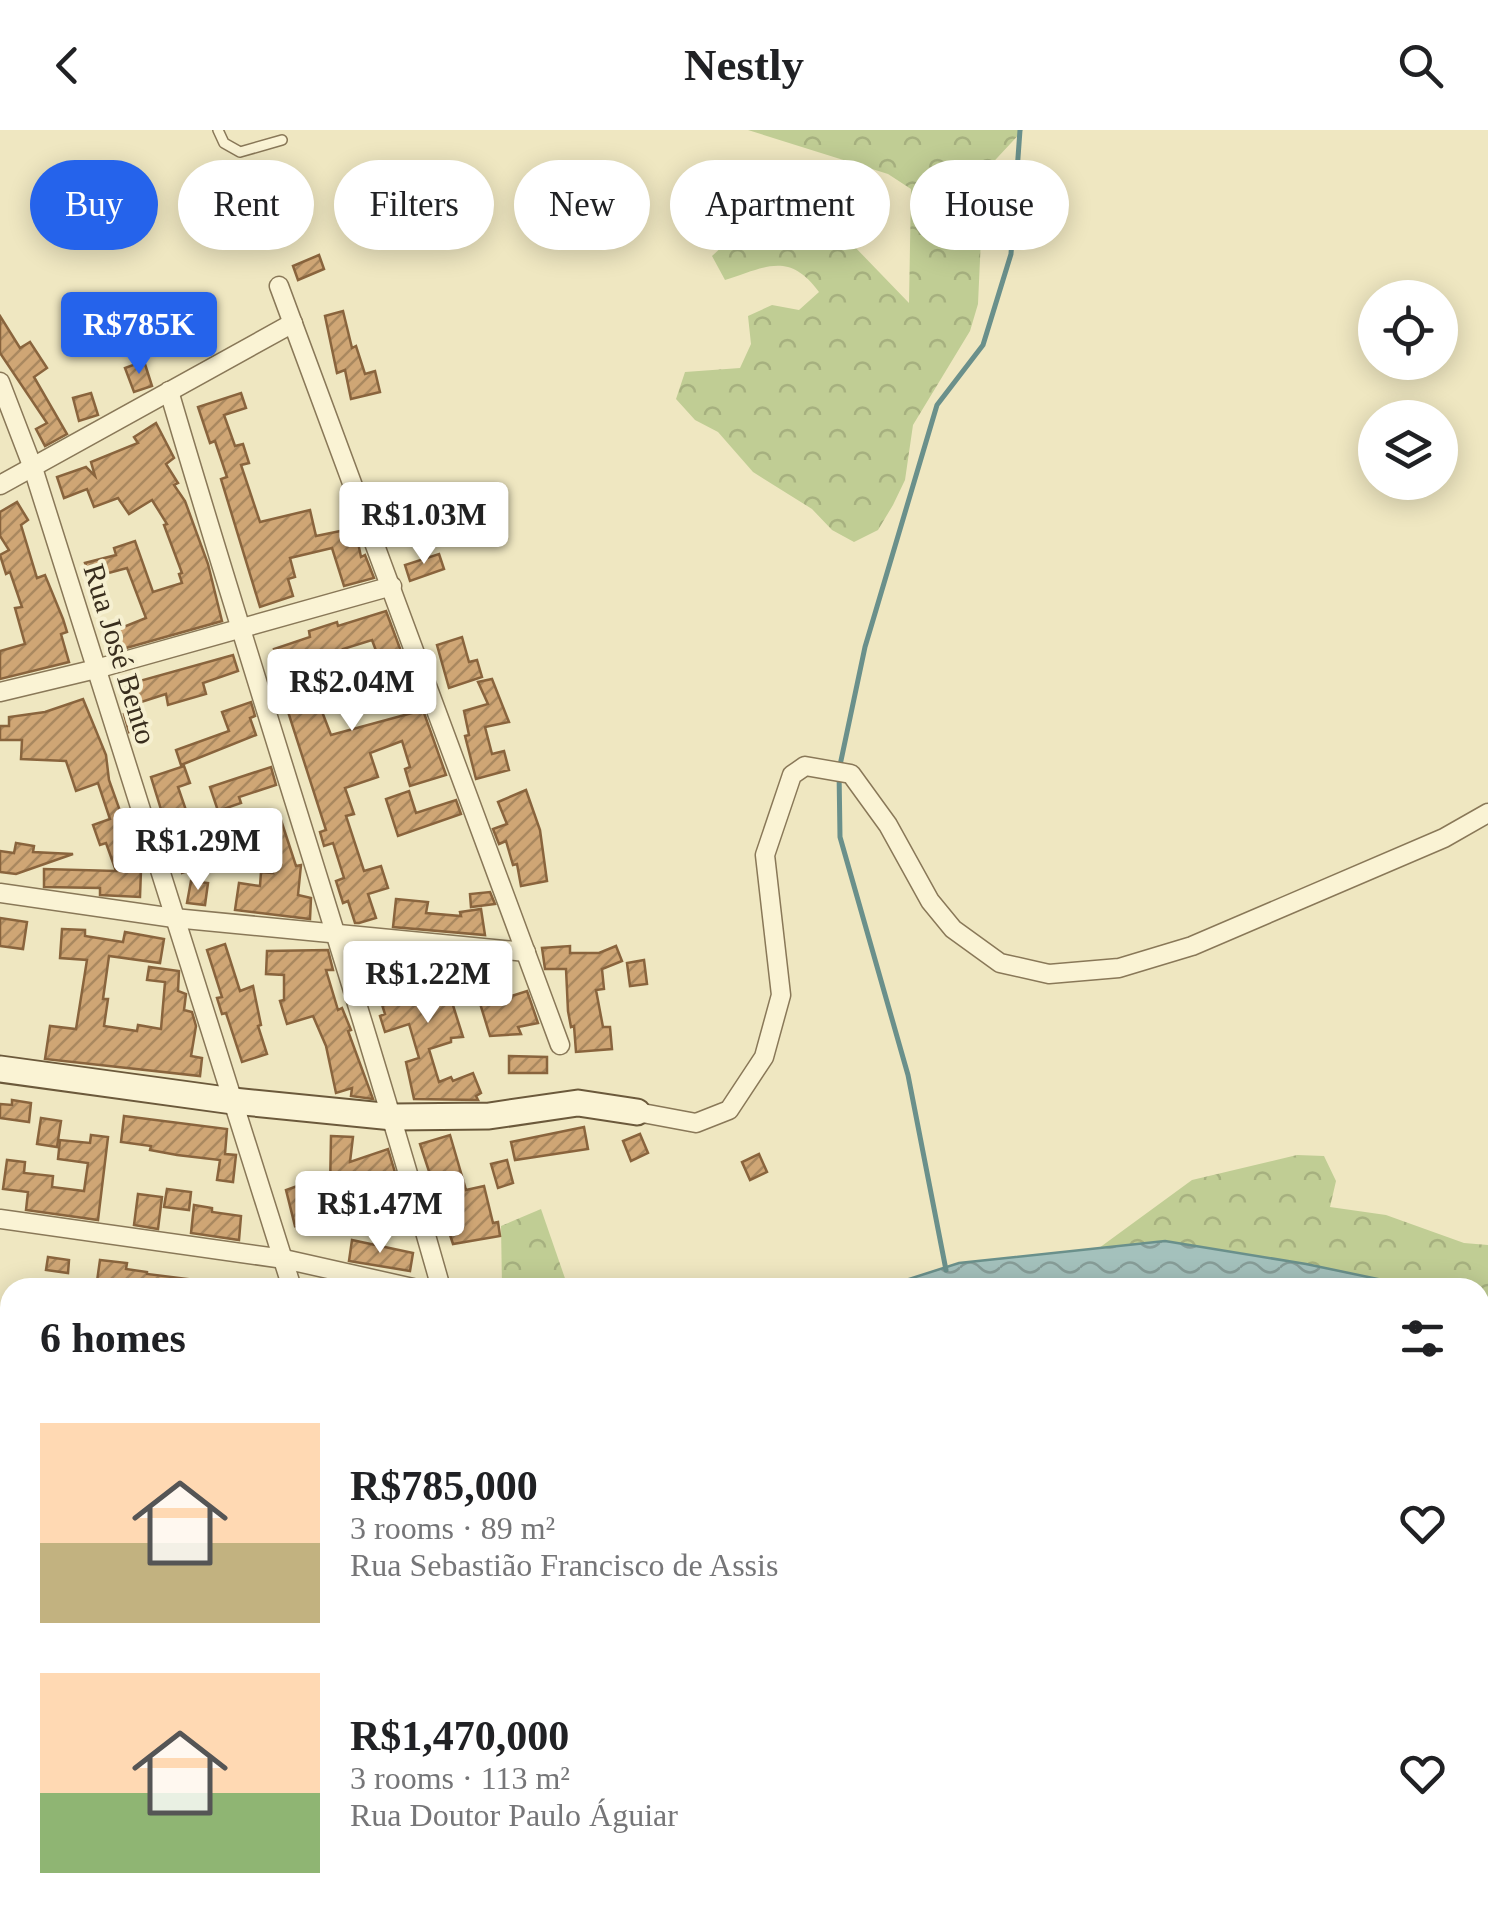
<!DOCTYPE html>
<meta charset="utf-8">
<style>
body{margin:0;font-family:"Times New Roman",serif;background:#f2f2f2;color:#202124;height:100vh;display:flex;flex-direction:column;font-size:38px;white-space:nowrap}
*{box-sizing:border-box;margin:0}
p{font-size:32px;color:#757577}
.icon{flex:none;width:55px;height:55px;fill:none;stroke:currentColor;stroke-width:2;stroke-linecap:round;stroke-linejoin:round}
.map{position:relative;flex:1;overflow:hidden}
.panel{position:absolute;left:0px;top:1148px;width:1490px;height:642px;display:flex;flex-direction:column;background:#fff;border-radius:30px 30px 0 0;box-shadow:0 5px 25px #0003}
.panel>*{flex:none}
.banner{position:absolute;left:30px;top:30px;width:1430px;height:90px;display:flex;gap:20px}
.buttons{position:absolute;left:1358px;top:150px;display:grid;gap:20px}
.buttons a{display:grid;place-items:center;width:100px;height:100px;border-radius:50%;background:#fff;box-shadow:0 5px 25px #0003;font-size:50px}
.price{position:absolute;translate:-50% -85px;padding:0 22px;border-radius:10px;background:#fff;color:#222;font-size:32px;line-height:65px;filter:drop-shadow(0 2px 5px #0008)}
.price::after{content:'';position:absolute;left:50%;top:60px;width:30px;height:22px;margin-left:-15px;background:inherit;clip-path:polygon(0 0,100% 0,50% 100%)}
.price.current{background:#2563eb;color:#fff}
ul{padding:0;list-style:none}
li{display:flex;align-items:center;gap:30px;height:250px;padding:0 40px}
li span{display:grid;place-items:center;flex:none;width:280px;height:200px;border-radius:0px;color:#555}
li>.icon{margin-inline-start:auto}
span .icon{width:120px;height:120px;fill:#fffc;stroke-width:1}
li b{font-size:42px}
h2{display:flex;justify-content:space-between;align-items:center;height:120px;padding:0 40px;font-size:42px}
.tag{padding:0 35px;border-radius:45px;background:#fff;box-shadow:0 5px 25px #0003;font-size:35px;line-height:90px}
.tag.current{background:#2563eb;color:#fff}
header{display:flex;justify-content:space-between;align-items:center;height:130px;padding:0 40px;background:#fff;font-size:45px;font-weight:600}
.map>svg:first-child{display:block}
.grass{fill:#c0cd94}
.forest{fill:url(#forest-crowns)}
.water{fill:url(#water-waves);stroke:#6a908b;stroke-width:2.5}
.lines{fill:none;stroke-linecap:round;stroke-linejoin:round}
.stream{stroke:#6a908b;stroke-width:5}
.building{fill:url(#building-hatch);stroke:#89643d;stroke-width:2.5;fill-rule:evenodd}
.lane-casing{stroke:#897858;stroke-width:12}
.street-casing{stroke:#897858;stroke-width:21}
.secondary-casing{stroke:#6b593b;stroke-width:29}
.lane{stroke:#faf3d4;stroke-width:9}
.street{stroke:#faf3d4;stroke-width:18}
.secondary{stroke:#faf3d4;stroke-width:25}
.rail-casing{stroke:#382d1d;stroke-width:9}
.rail{stroke:#f6f0d1;stroke-width:5;stroke-dasharray:15;stroke-linecap:butt}
.labels{text-anchor:middle;stroke-width:8;stroke-linejoin:round;paint-order:stroke}
.street-label{font-size:30px;fill:#382d1d;stroke:#f6f0d1}
</style>
<header><svg class="icon" aria-label="back" viewBox="0 0 24 24"><path d="M15 5l-7 7 7 7"/></svg>Nestly<svg class="icon" aria-label="search" viewBox="0 0 24 24"><circle cx="10" cy="10" r="6"/><path d="M15 15l6 6"/></svg></header>
<div class="map">
<svg width="1488" height="1788" viewBox="0 0 1488 1788">
<defs>
<pattern id="forest-crowns" width="20" height="18" patternUnits="userSpaceOnUse" patternTransform="scale(2.5)"><rect width="20" height="18" fill="#c0cd94"/><path d="M2 6a3 3 0 1 1 6 0M12 15a3 3 0 1 1 6 0" fill="none" stroke="#a6b07f"/></pattern>
<pattern id="water-waves" width="16" height="10" patternUnits="userSpaceOnUse" patternTransform="scale(2.5)"><rect width="16" height="10" fill="#a4c1bc"/><path d="M0 5q4-4 8 0t8 0" fill="none" stroke="#879d98"/></pattern>
<pattern id="building-hatch" width="6" height="6" patternUnits="userSpaceOnUse" patternTransform="scale(2.5)"><rect width="6" height="6" fill="#cfa675"/><path d="M-1 1l2-2M0 6l6-6M5 7l2-2" fill="none" stroke="#a9885f"/></pattern>
</defs>
<rect width="100%" height="100%" fill="#efe7c1"/>
<path class="grass" d="M0,1193L10,1196V1352L0,1349Z"/>
<g class="forest">
<path d="M748,0H1023L984,42L978,174L970,201L913,295L905,350L893,375L878,400L854,412L832,400L812,379L753,342L718,302L695,290L676,269L685,242L740,238L751,214L748,186L772,175L799,180L819,162C789,121 766,137 725,150L712,126L754,87L780,81L809,82L852,114L909,173L911,59L888,44Z"/>
<path d="M1297,1025L1324,1026L1336,1051L1330,1077L1386,1085L1464,1113L1488,1115V1173L1480,1171V1158L1416,1157L1306,1134L1165,1111L1099,1118L1192,1050Z"/>
<path d="M541,1079L568,1157H502L501,1096Z"/>
<path d="M1480,1296L1488,1298V1389L1480,1392Z"/>
<path d="M0,1389L10,1397V1780H55L45,1788H0Z"/>
<path d="M257,1780H506L498,1788H246Z"/>
</g>
<g class="water">
<path d="M1165,1111L1306,1134L1416,1157H884L959,1133Z"/>
<path d="M1480,1171L1488,1173V1298L1480,1296Z"/>
<path d="M55,1780H257L246,1788H45Z"/>
</g>
<g class="lines">
<path class="stream" d="M946,1140L908,945L840,707L839,640L865,517L937,275L983,215L1011,124L1020,0"/>
</g>
<g class="building">
<path d="M319,125L324,139L298,150L293,136Z"/>
<path d="M343,181L352,218L356,216L365,244L375,241L380,262L351,269L345,240L337,243L325,186Z"/>
<path d="M0,186L20,218L30,212L47,238L34,247L67,304L45,316L36,299L47,293L0,223Z"/>
<path d="M144,231L152,256L134,262L125,238Z"/>
<path d="M91,263L98,285L79,291L73,268Z"/>
<path d="M241,263L246,278L224,285L235,316L243,314L249,333L241,335L260,392L310,380L316,406L355,398L361,427L365,425L374,448L344,456L332,418L290,428L295,447L288,449L293,466L260,477L221,349L227,347L215,311L210,313L198,277Z"/>
<path d="M156,293L174,328L166,334L178,353L174,355L185,371L208,434L222,491L112,522L106,504L146,488L127,438L90,448L85,433L116,425L114,418L135,411L153,462L182,453L179,444L182,443L164,395L167,394L152,370L129,384L118,368L94,377L87,359L64,368L57,347L86,337L95,346L91,332L138,313L134,307Z"/>
<path d="M17,372L28,390L21,395L37,448L45,445L63,489L67,502L61,504L69,532L0,549V521L25,514L15,478L22,477L10,442L6,444L0,425L9,420L0,406V382Z"/>
<path d="M439,424L444,439L410,451L405,435Z"/>
<path d="M386,481L411,548L345,569L338,544L313,553L321,579L331,605L423,580L446,645L410,656L405,639L410,637L402,611L370,623L378,647L345,658L354,684L346,686L364,741L381,736L388,758L368,764L376,788L359,793H355L348,771L343,773L336,751L344,748L333,713L324,716L320,702L326,700L282,563L288,562L274,519L310,507L309,501L337,492L338,496ZM372,510L381,534L351,544L343,519Z"/>
<path d="M462,507L469,532L477,530L482,547L449,558L437,515Z"/>
<path d="M233,525L238,541L203,553L206,564L168,575L166,564L132,575L125,555Z"/>
<path d="M492,549L509,592L485,597L492,624L504,621L509,640L476,649L465,606L469,605L464,581L488,574L478,552Z"/>
<path d="M83,569L106,625L109,650L141,740L140,767L100,765V758L44,757V739L116,741L106,713L100,715L93,695L110,689L98,653L76,661L66,631L21,629L22,610H0V596H9V587L45,582Z"/>
<path d="M251,572L255,586L250,588L256,605L181,635L176,620L229,601L222,582Z"/>
<path d="M136,580L141,597L129,602L124,584Z"/>
<path d="M184,636L190,653L178,657L190,692L217,683L223,705L204,710L212,733L182,743L177,727L181,725L169,687L164,689L151,647Z"/>
<path d="M271,637L276,655L239,667L241,673L218,681L210,657Z"/>
<path d="M526,660L540,700L547,751L521,756L517,734L513,735L506,711L499,714L493,699L507,694L498,672Z"/>
<path d="M409,661L416,683L456,670L461,684L398,706L386,669Z"/>
<path d="M280,687L296,736L301,735L298,765L311,768L310,789L235,780L239,753L260,756L261,742L273,743L267,726L271,724L261,694Z"/>
<path d="M16,713L34,716L33,722L73,724L16,744L0,742V721L14,723Z"/>
<path d="M191,751L208,753L205,775L187,773Z"/>
<path d="M490,762L495,774L471,777L470,764Z"/>
<path d="M396,769L428,772L426,783L461,786L460,782L481,779L485,805L393,797Z"/>
<path d="M0,788L27,792L23,819L0,816Z"/>
<path d="M62,799L85,800V806L123,812L125,802L164,809L160,833L109,826L103,869H108L104,896L137,901L138,895L161,899L165,852L147,850L149,837L179,841L178,861L186,864L184,880L192,882L196,896L191,926L202,928L200,946L45,929L50,896L76,899L87,830L60,828Z"/>
<path d="M225,814L240,861L253,856L261,895L258,896L267,924L242,932L226,883L222,884L217,868L222,867L207,820Z"/>
<path d="M570,816V823H599L616,816L622,831L602,839L604,859L596,860L603,897H610L612,919L576,922L574,896L571,897L568,881L566,839H545L542,818Z"/>
<path d="M328,820L333,840H326L338,880L342,878L351,900L348,901L373,969L351,966L352,958L336,963L326,916L313,886L287,894L280,871L284,870V845L266,844L267,821Z"/>
<path d="M384,829L388,844L390,829L403,871L428,863L421,843L443,837L446,846L472,838L479,861L451,869L463,907L451,908V912L429,919L439,952L451,947L453,951L473,943L481,963L476,966L478,970L414,969L406,932L419,928L409,894L385,902L380,886L385,884L369,834Z"/>
<path d="M644,830L647,854L630,856L627,833Z"/>
<path d="M527,861L538,893L518,897L521,904L490,906L479,870L497,865L499,870Z"/>
<path d="M509,926L547,927V943H509Z"/>
<path d="M12,970L31,973L29,992L0,988V974L12,975Z"/>
<path d="M124,986L227,999L225,1024L236,1025L233,1052L217,1050L220,1030L177,1025L150,1020L151,1016L121,1012Z"/>
<path d="M41,988L61,991L57,1017L37,1014Z"/>
<path d="M584,997L588,1019L515,1030L511,1012Z"/>
<path d="M640,1004L648,1023L631,1031L623,1011Z"/>
<path d="M91,1005L108,1007L98,1090L26,1080L28,1062L3,1059L7,1030L25,1032L24,1043L53,1046L52,1057L84,1061L88,1033L58,1029L60,1010L90,1013Z"/>
<path d="M450,1005L466,1060L484,1056L493,1093L498,1092L500,1106L453,1114L420,1014Z"/>
<path d="M331,1006L353,1007L350,1032L388,1019L399,1056L373,1063L368,1048L330,1060Z"/>
<path d="M759,1024L767,1042L750,1050L742,1032Z"/>
<path d="M507,1030L513,1053L498,1058L491,1034Z"/>
<path d="M306,1053L310,1068L320,1065L327,1085L295,1096L286,1060Z"/>
<path d="M167,1059L191,1062L189,1080L164,1077Z"/>
<path d="M138,1064L162,1067L158,1099L134,1095Z"/>
<path d="M194,1075L212,1078V1082L241,1086L239,1110L191,1103Z"/>
<path d="M352,1110L413,1123L410,1141L349,1131Z"/>
<path d="M48,1127L69,1130L68,1143L46,1140Z"/>
<path d="M100,1130L127,1133L126,1139L147,1142V1144L188,1149L187,1158H96Z"/>
</g>
<g class="lines">
<g class="lane-casing">
<path id="lane" d="M218,0L224,13L240,22L282,10"/>
</g>
<g class="street-casing">
<g id="street">
<path d="M279,156L560,915"/>
<path d="M0,252L33,338L292,1158"/>
<path d="M169,261C257,561 356,857 441,1158"/>
<path d="M0,355L293,193"/>
<path d="M0,562L96,539L392,456"/>
<path d="M0,763L174,788L526,822"/>
<path d="M637,982L696,993L729,980L764,927L781,865L765,725L792,645L805,636L851,644L888,695L930,771L953,799L1000,833L1049,844L1119,838L1192,816L1444,708L1488,683"/>
<path d="M0,1089L284,1129L413,1158"/>
<path d="M1480,1751L1488,1763"/>
<path d="M1414,1788L1427,1780"/>
</g>
</g>
<g class="secondary-casing">
<g id="secondary">
<path d="M0,939L233,971L393,987L489,986L578,973L637,982"/>
<path d="M1480,1682L1488,1679"/>
<path d="M1261,1788L1275,1780"/>
</g>
</g>
<use href="#lane" class="lane"/>
<use href="#street" class="street"/>
<use href="#secondary" class="secondary"/>
<g class="rail-casing">
<g id="rail">
<path d="M1480,1727L1488,1724"/>
<path d="M1344,1788L1358,1780"/>
</g>
</g>
<use href="#rail" class="rail"/>
</g>
<g class="labels">
<g class="street-label">
<text transform="translate(120 524) rotate(73)" y="10">Rua José Bento</text>
</g>
</g>
</svg>
<div class="buttons">
<a><svg class="icon" aria-label="locate" viewBox="0 0 24 24"><circle cx="12" cy="12" r="6"/><path d="M12 2v4M12 18v4M2 12h4M18 12h4"/></svg></a>
<a><svg class="icon" aria-label="layers" viewBox="0 0 24 24"><path d="M12 4l9 5-9 5-9-5zM3 14l9 5 9-5"/></svg></a>
</div>
<b class="price current" style="left:139px;top:247px">R$785K</b>
<b class="price" style="left:424px;top:437px">R$1.03M</b>
<b class="price" style="left:352px;top:604px">R$2.04M</b>
<b class="price" style="left:198px;top:763px">R$1.29M</b>
<b class="price" style="left:428px;top:896px">R$1.22M</b>
<b class="price" style="left:380px;top:1126px">R$1.47M</b>
<div class="banner">
<a class="tag current">Buy</a>
<a class="tag">Rent</a>
<a class="tag">Filters</a>
<a class="tag">New</a>
<a class="tag">Apartment</a>
<a class="tag">House</a>
</div>
<section class="panel">
<h2>6 homes<svg class="icon" aria-label="filters" viewBox="0 0 24 24"><path d="M4 7h16M4 17h16"/><circle cx="9" cy="7" r="2"/><circle cx="15" cy="17" r="2"/></svg></h2>
<ul>
<li><span style="background:linear-gradient(#ffd9b3 60%,#c2b280 0)"><svg class="icon" aria-label="home" viewBox="0 0 24 24"><path d="M3 11l9-7 9 7M6 9v11h12V9"/></svg></span><div><b>R$785,000</b><p>3 rooms · 89 m²</p><p>Rua Sebastião Francisco de Assis</p></div><svg class="icon" aria-label="heart" viewBox="0 0 24 24"><path d="M12 20l-8-8c-3-5 5-10 8-4 3-6 11-1 8 4z"/></svg></li>
<li><span style="background:linear-gradient(#ffd9b3 60%,#8fb573 0)"><svg class="icon" aria-label="home" viewBox="0 0 24 24"><path d="M3 11l9-7 9 7M6 9v11h12V9"/></svg></span><div><b>R$1,470,000</b><p>3 rooms · 113 m²</p><p>Rua Doutor Paulo Águiar</p></div><svg class="icon" aria-label="heart" viewBox="0 0 24 24"><path d="M12 20l-8-8c-3-5 5-10 8-4 3-6 11-1 8 4z"/></svg></li>
</ul>
</section>
</div>
